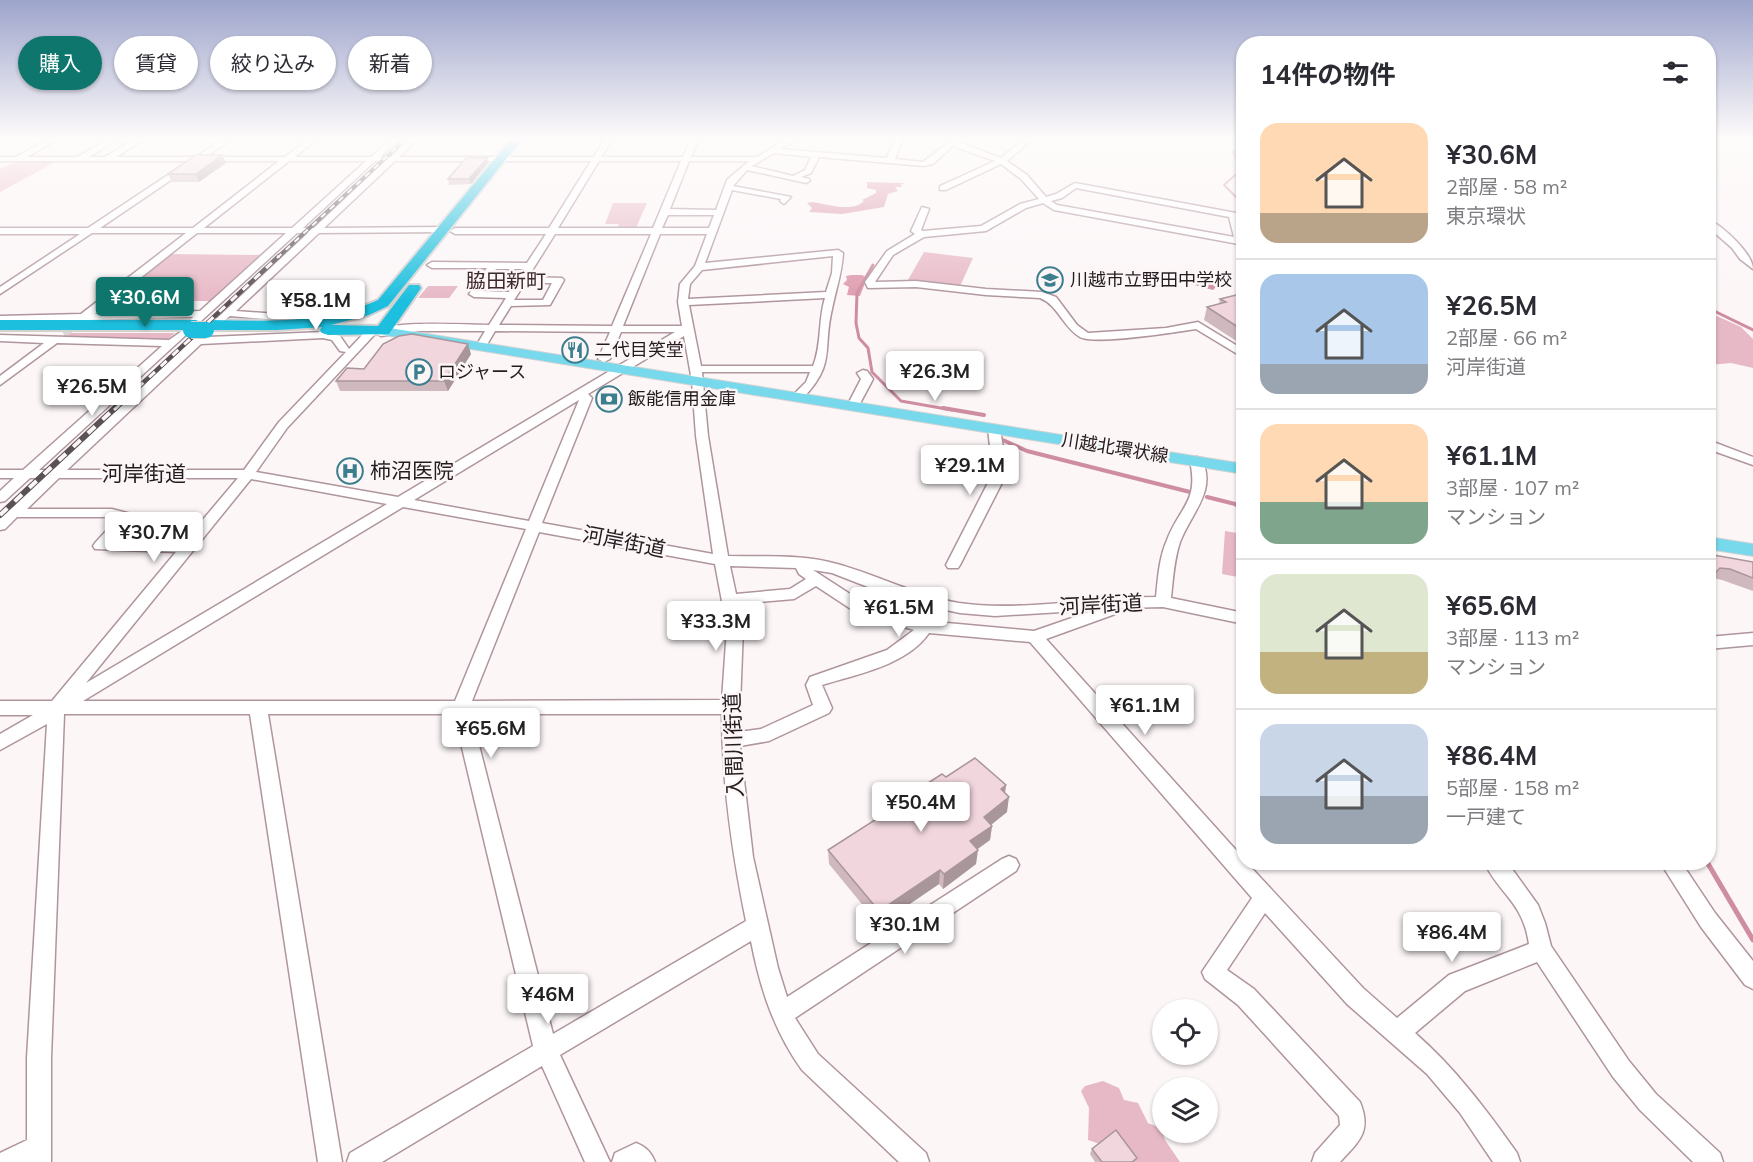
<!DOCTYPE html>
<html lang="ja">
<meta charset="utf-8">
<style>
body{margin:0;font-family:Mulish,"Noto Sans JP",sans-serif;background:#f7f7f7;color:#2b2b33;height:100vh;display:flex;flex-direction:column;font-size:22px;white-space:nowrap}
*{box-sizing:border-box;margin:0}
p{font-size:20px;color:#7c7c81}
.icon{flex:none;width:33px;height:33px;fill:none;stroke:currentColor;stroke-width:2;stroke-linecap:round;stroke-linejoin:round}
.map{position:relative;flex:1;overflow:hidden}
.side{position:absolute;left:1236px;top:36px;width:480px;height:834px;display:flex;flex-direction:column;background:#fff;border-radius:24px;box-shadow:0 2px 4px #0004}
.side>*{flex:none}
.banner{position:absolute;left:18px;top:36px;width:570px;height:54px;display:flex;gap:12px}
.buttons{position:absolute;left:1152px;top:999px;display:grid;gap:12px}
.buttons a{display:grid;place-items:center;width:66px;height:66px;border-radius:50%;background:#fff;box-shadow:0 2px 4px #0004;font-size:30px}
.price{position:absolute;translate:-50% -51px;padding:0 14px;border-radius:6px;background:#fff;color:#222;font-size:20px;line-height:39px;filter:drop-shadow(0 2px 3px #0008)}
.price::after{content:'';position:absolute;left:50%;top:36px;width:18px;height:14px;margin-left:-9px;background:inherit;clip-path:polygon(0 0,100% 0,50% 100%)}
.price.current{background:#0f766e;color:#fff}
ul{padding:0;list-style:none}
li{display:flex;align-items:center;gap:18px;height:150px;padding:0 24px}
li+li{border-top:2px solid #e1e1e2}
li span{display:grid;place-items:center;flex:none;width:168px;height:120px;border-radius:18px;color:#555}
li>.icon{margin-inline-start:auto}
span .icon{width:72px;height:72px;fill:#fffc;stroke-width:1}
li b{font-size:26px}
h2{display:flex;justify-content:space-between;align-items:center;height:72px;padding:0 24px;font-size:26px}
.tag{padding:0 21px;border-radius:27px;background:#fff;box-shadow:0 2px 4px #0004;font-size:21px;line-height:54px}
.tag.current{background:#0f766e;color:#fff}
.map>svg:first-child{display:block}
.green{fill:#e7b9c6}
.forest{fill:#dd9bae}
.water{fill:#ce8da0}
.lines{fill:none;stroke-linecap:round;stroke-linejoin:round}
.stream-far3{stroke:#ce8da0;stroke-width:2}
.stream-far2{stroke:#ce8da0;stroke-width:3}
.stream-far1{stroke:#ce8da0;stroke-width:4}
.stream{stroke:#ce8da0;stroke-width:5}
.minor-tunnel{stroke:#dcd5d7;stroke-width:10;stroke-dasharray:10 5;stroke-linecap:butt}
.minor-casing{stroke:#af959c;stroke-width:3}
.major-casing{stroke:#d3d2d2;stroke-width:2}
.highway-casing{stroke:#d3d2d2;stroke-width:4}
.minor{fill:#fff;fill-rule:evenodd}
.major{fill:#77d9eb;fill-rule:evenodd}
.highway{fill:#1cbfde;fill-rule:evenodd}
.rail-far2-casing{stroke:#5a5254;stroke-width:4}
.rail-far1-casing{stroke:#5a5254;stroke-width:4.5}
.rail-casing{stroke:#5a5254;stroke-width:6}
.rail-far2{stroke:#fcf6f7;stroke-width:2;stroke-dasharray:6;stroke-linecap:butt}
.rail-far1{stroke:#fcf6f7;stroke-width:3;stroke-dasharray:8;stroke-linecap:butt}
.rail{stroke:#fcf6f7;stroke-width:4;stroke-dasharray:10;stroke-linecap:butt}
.highway-bridge-casing{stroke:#d3d2d2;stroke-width:18;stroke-linecap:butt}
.highway-bridge{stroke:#1cbfde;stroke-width:16}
.wall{fill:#cfb8be}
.shaded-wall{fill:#a9969b}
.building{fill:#f1d6dd;stroke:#a9969b;stroke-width:1.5}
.labels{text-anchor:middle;stroke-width:5;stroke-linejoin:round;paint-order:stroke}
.far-poi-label{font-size:18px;fill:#251c1f;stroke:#fcf6f7;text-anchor:start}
.far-street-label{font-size:18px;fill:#251c1f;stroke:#fcf6f7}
.far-quarter-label{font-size:20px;fill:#3c282e;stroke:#fcf6f7}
.poi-label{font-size:21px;fill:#251c1f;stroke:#fcf6f7;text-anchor:start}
.street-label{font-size:21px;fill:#251c1f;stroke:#fcf6f7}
</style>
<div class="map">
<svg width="1753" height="1162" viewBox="0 0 1753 1162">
<rect width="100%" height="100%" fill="#fcf6f7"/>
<g class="green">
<path d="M21,160H59L0,192V169Z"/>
<path d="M613,203H647L636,228H617L619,224H605Z"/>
<path d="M924,252L973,258L960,286L908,280Z"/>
<path d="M167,254L267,255L217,301H115Z"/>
<path d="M428,286H458L449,298H418Z"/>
<path d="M1708,312L1741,327L1753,339V368L1731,363L1709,365Z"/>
<path d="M67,333H175L164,342L59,339Z"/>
<path d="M1225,531L1243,534V578L1222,574Z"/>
<path d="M1103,1081L1119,1088L1124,1100L1138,1103L1148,1123L1161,1128L1165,1140L1180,1162H1120L1109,1147L1088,1140L1089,1108L1081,1091L1085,1086Z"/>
</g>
<g class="forest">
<path d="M867,182L904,183L901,185L902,187H895L898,191L888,194L884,207L842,214L809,212L812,208L807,203L812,202C828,204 852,213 864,201L862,200L876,193V190L867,188Z"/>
<path d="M851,275H862L867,278L860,296L847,295L849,287L843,284L847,280L846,276Z"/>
</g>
<path class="water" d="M1188,274L1221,282L1213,290L1180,281Z"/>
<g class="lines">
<path class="stream-far3" d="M1244,147L1233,152L1242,169L1224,185L1239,200L1244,216"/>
<g class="stream-far2">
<path d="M873,265L857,293L856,323L859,338L868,348L872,372L901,401L952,410"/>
<path d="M1708,308L1753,330"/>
</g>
<g class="stream-far1">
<path d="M943,408L984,415"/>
<path d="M1003,440L1027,451L1194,493"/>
<path d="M1207,497L1235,504L1244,511"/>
</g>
<path class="stream" d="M1707,862L1753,940"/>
<path class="minor-tunnel" d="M63,333L76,323"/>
<g class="minor-casing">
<g id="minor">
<path d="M50,138H60L27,157H77L110,138H120L89,157H105L136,138H146L116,157H196L224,138H233L206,157H285L309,138H318L295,157H371L391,138H400L380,157H391L410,138H419L399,157H594L605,138H613L601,157H683L691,138H699L691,157H757L788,138H798L780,149L887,158L895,138H903L895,159L923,162L948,143L945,138H953L955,141L1001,158L1025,138H1034L1007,161L1027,175L1046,197L1056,194L1075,183L1236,213L1244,245L1054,210L1043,203L1026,208L986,231L924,237L893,255L875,282L916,281L986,289L1042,292L1056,297L1077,325L1088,333L1166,328L1198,322L1244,350V358L1196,329C1177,332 1093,345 1080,337C1063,327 1058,305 1040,298L986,295L916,287L868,288L865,282L887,251L915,234L911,231L922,207L929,209L921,230L923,231L981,226L1020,204L1039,199L1021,179L1001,164L946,190H940V186L995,161L953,146L933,164L924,166L819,157L811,173L801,177L809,179L810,181L806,183L747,170L733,186L791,197L784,204L780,201L781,199L732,190L705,263L838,250L843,253C842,273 836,289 832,309C822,350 837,364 801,400H793L791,397L806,382L810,372H702L708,436L728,556C764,557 803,554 837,564C880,576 914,595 959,603C1021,612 1093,597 1156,597C1158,578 1159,558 1167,540C1180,506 1199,502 1190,461L1196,457L1201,458C1218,490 1191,513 1180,542C1174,560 1173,579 1171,598L1244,613V624L1163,607L1120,608L1118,613L1046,639L1244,859V862H1246L1363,988L1397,1018L1449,975L1529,944C1523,902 1500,895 1484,862H1507L1538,905L1545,923L1551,946L1629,1061L1656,1094L1720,1153L1723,1162H1693L1640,1110L1613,1077L1537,962L1465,991L1415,1033C1455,1068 1486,1109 1517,1153L1520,1162H1493L1460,1113L1427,1074L1347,1004L1265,913L1227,970L1254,989L1360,1102C1372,1132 1359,1141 1340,1162H1312L1315,1153L1340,1125L1339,1116L1238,1005L1205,979L1202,972L1252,898L1030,642L929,633C907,665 858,674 822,685L832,708L829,713L769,741L740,746L753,857L778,968L787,997L1002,859L1009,856L1016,859L1019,865L1016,871L795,1018L818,1054L926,1153L929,1162H899L802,1070C774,1031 760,988 751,941L560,1055L610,1162H585L542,1066L382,1162H347L350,1153L533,1046L454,714H268L342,1162H318L250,714H64L51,1058V1162H0V1153L27,1140V1058L47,724L0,750V734L33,715H0V701H52L176,552L95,549L93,546L95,543L117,519L111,517H17L5,529L0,530V518L43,478H30L5,501L0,502V491L14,478H0V470H23L162,346L57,343L0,385V376L44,343L0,341V335L169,340L182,331L187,334L39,470H52L202,331H210L211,333L208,337L323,332L340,336L349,349L368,329L372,328L377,331C394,320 465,325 489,325L506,298L474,297L469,294L487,268H432L427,265L432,262L527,263L546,234H455L450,231L455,228H549L591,161H395L324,228L443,227L446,228V232L319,233L236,311L278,314L337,312L342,315L341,317L278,320L230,316L218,325L213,322L308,233H297L199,323H191L190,321L193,317L86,320L76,326L71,323L73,320L0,322V316L81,314L186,233H92L0,294V287L80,234H0V228H88L189,161H0V157H16ZM774,153L811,157L805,170L793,176L752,166ZM199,161H279L193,228H100ZM289,161H366L292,228H204ZM375,161H385L314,228H303ZM599,161H681L653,228H558ZM689,161H749L727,180L716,210L670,209ZM1076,188L1229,217L1234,237L1057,205L1051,201L1062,198ZM668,215H714L709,228H662ZM197,233H286L200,311L95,314ZM555,234H651L612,326L499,325L511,306L550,305L564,280L562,278L528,277ZM660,234H707L695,266L680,284L678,302L682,326H623ZM833,256L832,273L826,292L688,299L690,284L702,270ZM496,269H524L509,292L481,291ZM525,283H552L543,300H514ZM825,298C818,320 822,345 813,366H701L689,305ZM417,331H485L476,346L481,349L485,348L495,331L610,332L598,359L604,362L610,359L621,332H675L398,497L256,472L287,428L376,333L381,336ZM684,336L692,381L696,436L713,554L542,523L592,398L588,394ZM323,338L332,340L340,351L346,352L279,422L244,470H67L201,344ZM579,400L529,521L414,500ZM59,478H238L184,542H112L133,517L131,514L112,509H27ZM251,479L387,504L86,683ZM403,507L526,529L455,701H83ZM539,532L715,564L727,628L722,700L472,701ZM730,566L796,568L799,574L806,579L790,589L736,594ZM813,570L832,573L904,601L960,613L995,616L1095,610L1034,631L925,621L867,605ZM816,586L857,613L914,630L887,650L810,677L806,685L813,705L761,729L739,732L743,628L738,604L794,599ZM471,714H722C722,783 732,852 746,921L553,1034Z"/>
<path d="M1708,219C1723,226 1753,254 1753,269L1740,259L1732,248L1708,227Z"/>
<path d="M863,370L867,371L873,379L857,409H849L847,406L861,379L857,373Z"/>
<path d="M994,425L1000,429L1007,473L960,565L958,568H948L946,565L993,473L988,429Z"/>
<path d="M1708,440L1753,457V465L1708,449Z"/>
<path d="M1753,633V645L1708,649V637Z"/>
<path d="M1660,862H1681L1715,913L1753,961V989L1745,985L1701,927Z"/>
<path d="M636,1143C646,1147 651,1152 655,1162H612L615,1153Z"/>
</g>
</g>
<g class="major-casing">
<g id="major">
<path d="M383,327L1244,464V474L378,334L376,331Z"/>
<path d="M1708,537L1753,544V556L1708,549Z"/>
</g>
</g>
<g class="highway-casing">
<path id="highway" d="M512,138H523L388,306L369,315L331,325L378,326L409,285H419L421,288L389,334L328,335L322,333L320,330L322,327L277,330H211L204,326L196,330H0V320H196L204,324L211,320C268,321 324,324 378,300Z"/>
</g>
<use href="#minor" class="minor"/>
<use href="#major" class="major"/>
<use href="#highway" class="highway"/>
<g class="rail-far2-casing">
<path id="rail-far2" d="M277,258L407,138"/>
</g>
<g class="rail-far1-casing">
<path id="rail-far1" d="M114,410L279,256"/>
</g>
<g class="rail-casing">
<path id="rail" d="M0,515L115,408"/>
</g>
<use href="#rail-far2" class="rail-far2"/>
<use href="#rail-far1" class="rail-far1"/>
<use href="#rail" class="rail"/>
<g class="highway-bridge-casing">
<path id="highway-bridge" d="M191,330H206"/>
</g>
<use href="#highway-bridge" class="highway-bridge"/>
</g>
<g class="wall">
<path d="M222,155L226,163L199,182H172L168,174Z"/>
<path d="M488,163L471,184L449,185L448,179Z"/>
<path d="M1244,296V346L1204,320L1207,307L1219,304L1220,299Z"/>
<path d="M471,354L448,391H340L336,381L364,369Z"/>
<path d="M1708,554L1753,562V591L1722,580L1712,578L1708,581Z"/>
<path d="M946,777L1006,785L1005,793L1007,812L991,825L992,826L990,840L977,849L976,864L943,889L939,884L879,925L829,864L828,850L887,812V798L911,794Z"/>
<path d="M1092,1149L1137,1158L1135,1162H1095L1090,1154Z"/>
</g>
<g class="shaded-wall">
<path d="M222,155L226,163L199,182L196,174Z"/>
<path d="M487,158L488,163L471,184L469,179Z"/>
<path d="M468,344L471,354L448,391L444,381Z"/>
<path d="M1720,568L1712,578L1708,581L1714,574Z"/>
<path d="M1006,785L1004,800L1001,789Z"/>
<path d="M1009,797L1007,812L982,832L984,817Z"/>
<path d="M992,826L990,840L968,856L970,841Z"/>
<path d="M978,850L976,864L943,889L944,874Z"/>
<path d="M940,870L939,884L879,925V911Z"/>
</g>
<g class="building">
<path d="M196,155H222L196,174H168Z"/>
<path d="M466,158H487L469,179H448Z"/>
<path d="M1240,294L1244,296V331L1207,307L1226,302L1220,299Z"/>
<path d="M412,334L468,344L444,381H336L347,368L364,369L383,344L399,336Z"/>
<path d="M1708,554L1753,562V578L1730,569L1720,568L1714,574L1708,572Z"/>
<path d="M975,758L1006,785L1001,789L1009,797L984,817L992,826L970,841L978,850L944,874L940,870L879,911L828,850L886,813L894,805L887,798L904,787L911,794L942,774L946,777Z"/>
<path d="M1116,1130L1137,1158L1132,1162H1102L1092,1149Z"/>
</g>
<linearGradient id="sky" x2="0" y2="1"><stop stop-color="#9da4cb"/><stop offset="0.46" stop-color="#fefbfb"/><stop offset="1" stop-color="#fefbfb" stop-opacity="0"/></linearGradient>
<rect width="1753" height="301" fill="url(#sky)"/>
<defs>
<g id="school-ring" transform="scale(1.35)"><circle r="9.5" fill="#fcf6f7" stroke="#3b7e8e" stroke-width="1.5"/><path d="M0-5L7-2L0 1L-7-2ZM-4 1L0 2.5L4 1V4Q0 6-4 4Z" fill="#3b7e8e"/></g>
<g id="restaurant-ring" transform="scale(1.35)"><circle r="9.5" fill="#fcf6f7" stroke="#3b7e8e" stroke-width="1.5"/><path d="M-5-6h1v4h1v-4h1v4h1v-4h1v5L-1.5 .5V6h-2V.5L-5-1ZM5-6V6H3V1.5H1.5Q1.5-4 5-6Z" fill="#3b7e8e"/></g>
<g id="parking-ring" transform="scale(1.35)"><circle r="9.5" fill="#fcf6f7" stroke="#3b7e8e" stroke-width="1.5"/><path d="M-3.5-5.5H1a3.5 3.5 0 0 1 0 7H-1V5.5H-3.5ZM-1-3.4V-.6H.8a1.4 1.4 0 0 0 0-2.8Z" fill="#3b7e8e"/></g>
<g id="bank-ring" transform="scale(1.35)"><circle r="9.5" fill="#fcf6f7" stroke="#3b7e8e" stroke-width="1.5"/><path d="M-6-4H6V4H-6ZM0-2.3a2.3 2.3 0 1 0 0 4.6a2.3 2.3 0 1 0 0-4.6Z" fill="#3b7e8e"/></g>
<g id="hospital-ring" transform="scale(1.35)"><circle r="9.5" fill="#fcf6f7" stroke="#3b7e8e" stroke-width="1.5"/><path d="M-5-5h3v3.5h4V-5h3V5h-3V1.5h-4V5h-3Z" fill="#3b7e8e"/></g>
</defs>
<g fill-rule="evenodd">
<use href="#school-ring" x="1050" y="280"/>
<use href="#restaurant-ring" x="575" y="350"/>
<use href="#parking-ring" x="419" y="372"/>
<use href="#bank-ring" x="609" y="399"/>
<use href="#hospital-ring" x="350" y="471"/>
</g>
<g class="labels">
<g class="far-poi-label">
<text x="1070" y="286">川越市立野田中学校</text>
<text x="594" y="356">二代目笑堂</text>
<text x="438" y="378">ロジャース</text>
<text x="628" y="405">飯能信用金庫</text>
</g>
<g class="far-street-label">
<text transform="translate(1115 448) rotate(9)" y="6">川越北環状線</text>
</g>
<g class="far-quarter-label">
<text x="506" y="288">脇田新町</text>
</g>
<g class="poi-label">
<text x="370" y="478">柿沼医院</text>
</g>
<g class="street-label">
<text x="144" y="481">河岸街道</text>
<text transform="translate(624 542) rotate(11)" y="7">河岸街道</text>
<text transform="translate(1101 605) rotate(-3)" y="7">河岸街道</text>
<text transform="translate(734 745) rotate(-92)" y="7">入間川街道</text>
</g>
</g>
</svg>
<div class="buttons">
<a><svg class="icon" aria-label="locate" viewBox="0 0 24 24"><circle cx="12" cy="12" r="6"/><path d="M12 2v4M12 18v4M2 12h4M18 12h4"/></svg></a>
<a><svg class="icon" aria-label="layers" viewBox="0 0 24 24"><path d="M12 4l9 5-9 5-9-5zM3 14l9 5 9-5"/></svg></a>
</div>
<b class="price current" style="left:145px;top:328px">¥30.6M</b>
<b class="price" style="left:316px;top:331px">¥58.1M</b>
<b class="price" style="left:935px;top:402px">¥26.3M</b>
<b class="price" style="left:92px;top:417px">¥26.5M</b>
<b class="price" style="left:970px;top:496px">¥29.1M</b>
<b class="price" style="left:154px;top:563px">¥30.7M</b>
<b class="price" style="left:899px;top:638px">¥61.5M</b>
<b class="price" style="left:716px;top:652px">¥33.3M</b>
<b class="price" style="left:1145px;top:736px">¥61.1M</b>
<b class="price" style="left:491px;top:759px">¥65.6M</b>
<b class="price" style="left:921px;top:833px">¥50.4M</b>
<b class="price" style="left:905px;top:955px">¥30.1M</b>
<b class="price" style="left:1452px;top:963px">¥86.4M</b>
<b class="price" style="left:548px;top:1025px">¥46M</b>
<div class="banner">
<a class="tag current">購入</a>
<a class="tag">賃貸</a>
<a class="tag">絞り込み</a>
<a class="tag">新着</a>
</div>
<section class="side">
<h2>14件の物件<svg class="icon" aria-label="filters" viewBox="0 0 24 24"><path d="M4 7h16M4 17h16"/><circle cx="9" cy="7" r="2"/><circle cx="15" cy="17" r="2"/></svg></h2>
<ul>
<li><span style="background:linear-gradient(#ffd9b3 75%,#b9a48a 0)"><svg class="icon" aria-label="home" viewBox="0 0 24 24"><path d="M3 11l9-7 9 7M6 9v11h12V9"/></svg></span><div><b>¥30.6M</b><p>2部屋 · 58 m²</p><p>東京環状</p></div></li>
<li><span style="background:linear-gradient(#a9c7e8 75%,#9aa5b1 0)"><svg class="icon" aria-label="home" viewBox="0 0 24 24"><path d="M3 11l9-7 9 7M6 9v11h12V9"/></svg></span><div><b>¥26.5M</b><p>2部屋 · 66 m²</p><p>河岸街道</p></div></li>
<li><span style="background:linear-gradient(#ffd9b3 65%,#7fa58c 0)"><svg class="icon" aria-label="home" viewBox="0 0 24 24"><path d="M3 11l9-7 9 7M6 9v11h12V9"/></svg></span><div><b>¥61.1M</b><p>3部屋 · 107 m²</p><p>マンション</p></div></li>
<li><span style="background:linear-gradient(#dfe7d0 65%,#c2b280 0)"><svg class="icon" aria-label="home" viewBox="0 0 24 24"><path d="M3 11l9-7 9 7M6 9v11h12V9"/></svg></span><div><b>¥65.6M</b><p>3部屋 · 113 m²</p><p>マンション</p></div></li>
<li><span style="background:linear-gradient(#c9d6e8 60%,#9aa5b1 0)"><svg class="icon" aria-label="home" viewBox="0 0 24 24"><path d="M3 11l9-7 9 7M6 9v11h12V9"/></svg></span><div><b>¥86.4M</b><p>5部屋 · 158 m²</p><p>一戸建て</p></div></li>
</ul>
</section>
</div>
